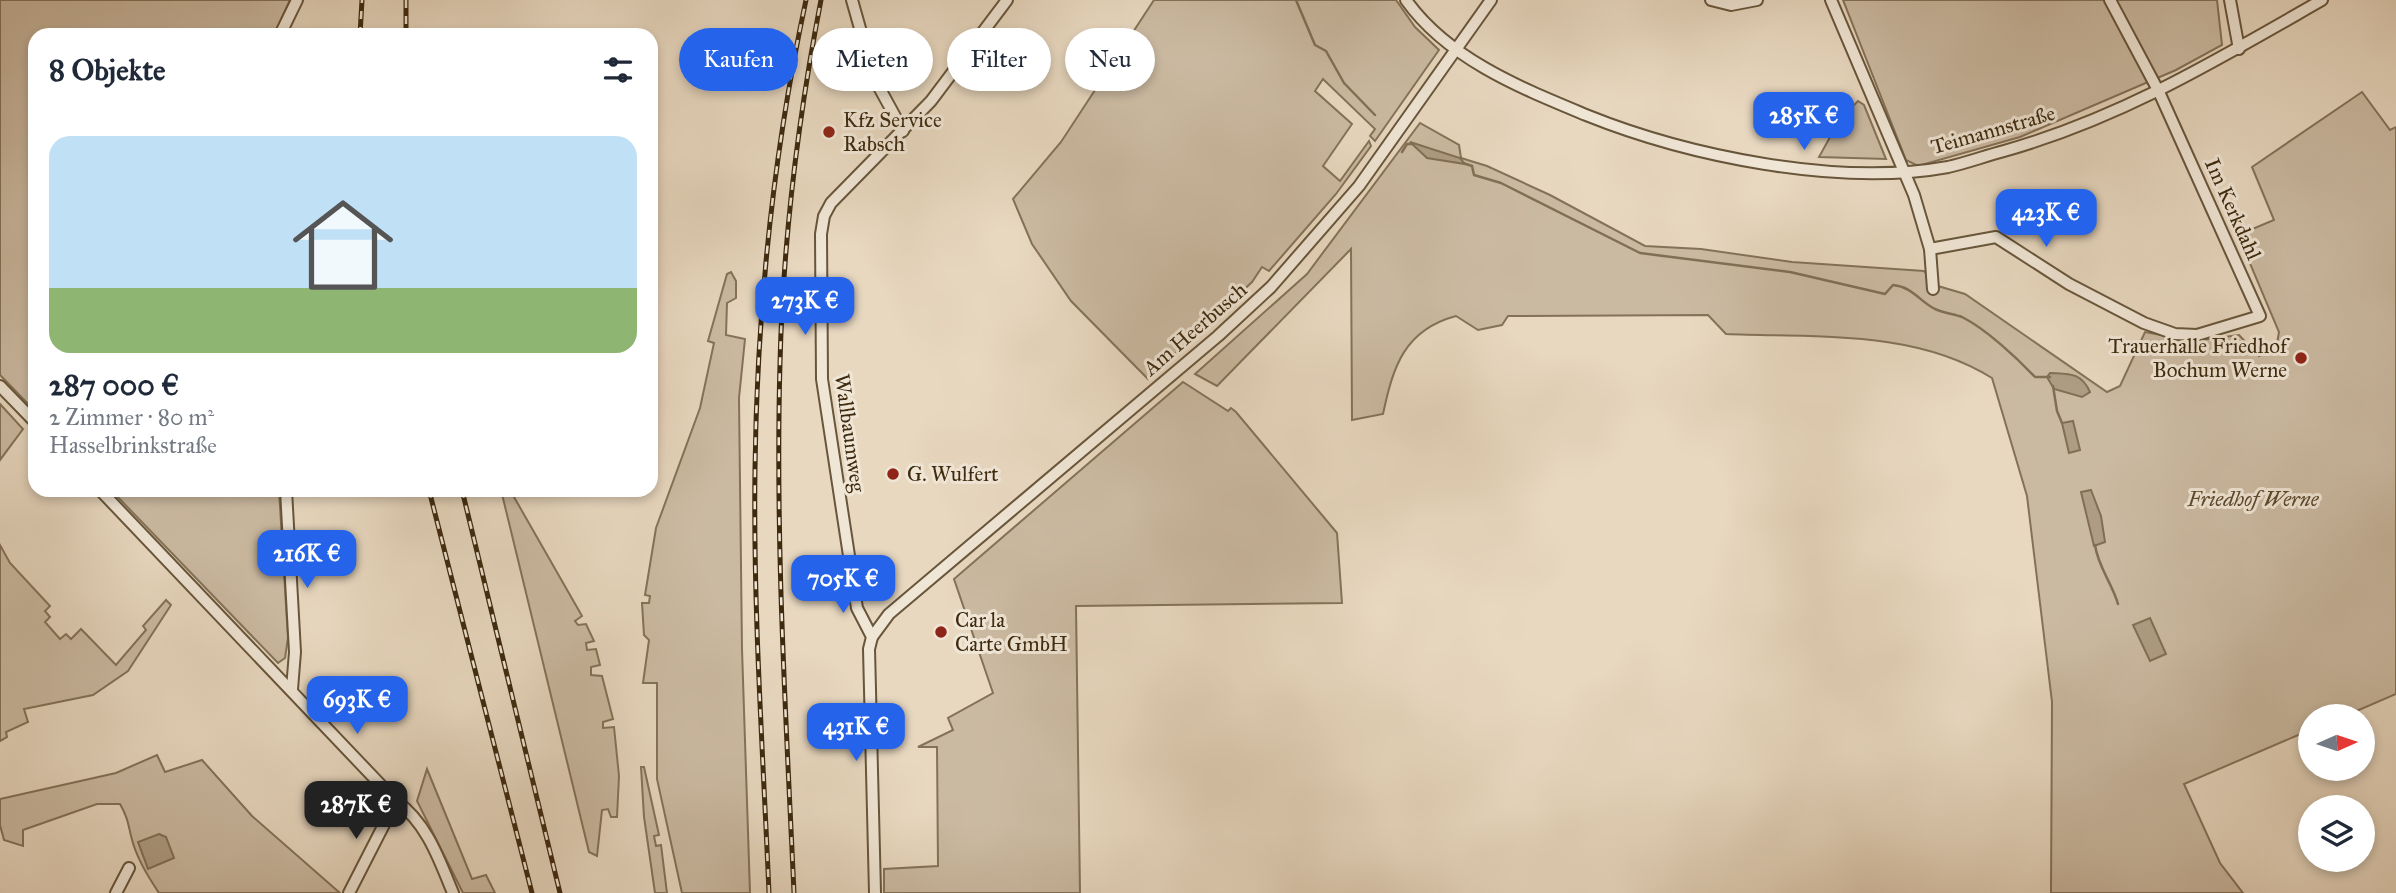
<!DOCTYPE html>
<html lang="de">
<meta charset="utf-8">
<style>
body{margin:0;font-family:"IM FELL Great Primer",serif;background:#f2f2f3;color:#1f2937;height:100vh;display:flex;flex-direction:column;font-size:26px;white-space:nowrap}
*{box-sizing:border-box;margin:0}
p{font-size:23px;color:#747a83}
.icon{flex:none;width:38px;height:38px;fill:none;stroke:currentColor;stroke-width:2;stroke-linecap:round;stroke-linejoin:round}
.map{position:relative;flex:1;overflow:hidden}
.sheet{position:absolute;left:28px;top:28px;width:630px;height:469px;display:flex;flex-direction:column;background:#fff;border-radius:21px;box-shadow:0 4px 10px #0003}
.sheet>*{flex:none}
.top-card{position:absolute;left:679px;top:28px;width:665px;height:63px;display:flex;gap:14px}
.needle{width:46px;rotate:87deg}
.tools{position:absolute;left:2298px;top:704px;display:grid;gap:14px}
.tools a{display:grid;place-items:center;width:77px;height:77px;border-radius:50%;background:#fff;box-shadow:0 4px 10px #0003;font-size:35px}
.price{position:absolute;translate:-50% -60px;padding:0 16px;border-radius:14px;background:#2563eb;color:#fff;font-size:23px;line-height:46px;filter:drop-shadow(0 2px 4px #0008)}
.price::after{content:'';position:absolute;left:50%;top:42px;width:21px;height:16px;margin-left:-10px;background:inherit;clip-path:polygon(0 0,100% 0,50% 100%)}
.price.on{background:#222;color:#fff}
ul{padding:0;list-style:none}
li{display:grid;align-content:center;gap:14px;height:371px;padding:0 21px}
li+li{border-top:2px solid #e0e1e3}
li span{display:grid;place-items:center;height:217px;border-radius:21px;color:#555}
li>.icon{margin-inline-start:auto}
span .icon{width:126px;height:126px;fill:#fffc;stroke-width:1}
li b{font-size:30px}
h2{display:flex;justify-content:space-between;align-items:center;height:84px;padding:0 21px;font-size:30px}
.chip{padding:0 24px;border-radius:32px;background:#fff;box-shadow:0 4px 10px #0003;font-size:24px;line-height:63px}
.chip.on{background:#2563eb;color:#fff}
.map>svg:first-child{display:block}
.green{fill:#cbbaa2;stroke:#847258;stroke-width:2}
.water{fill:#ae9d84;stroke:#816f55;stroke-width:2}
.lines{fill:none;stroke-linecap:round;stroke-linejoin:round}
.stream{stroke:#816f55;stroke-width:2.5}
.minor-casing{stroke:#68563b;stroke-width:14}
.minor{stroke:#f0e6d6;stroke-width:10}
.rail-casing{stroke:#3e2a0f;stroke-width:5}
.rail{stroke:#f0e6d6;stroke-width:2.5;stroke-dasharray:8;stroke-linecap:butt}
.poi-dot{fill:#8f2418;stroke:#f0e6d6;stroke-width:2.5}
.labels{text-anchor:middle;stroke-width:6;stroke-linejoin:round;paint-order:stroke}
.poi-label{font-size:21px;fill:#3e2a0f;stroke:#f0e6d6;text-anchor:start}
.street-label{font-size:21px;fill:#3e2a0f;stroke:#f0e6d6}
.park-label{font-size:21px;font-style:italic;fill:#5a472c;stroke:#f0e6d6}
</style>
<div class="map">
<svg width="2396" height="893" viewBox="0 0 2396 893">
<rect width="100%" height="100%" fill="#e8d8c0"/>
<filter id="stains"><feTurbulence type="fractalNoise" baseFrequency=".00286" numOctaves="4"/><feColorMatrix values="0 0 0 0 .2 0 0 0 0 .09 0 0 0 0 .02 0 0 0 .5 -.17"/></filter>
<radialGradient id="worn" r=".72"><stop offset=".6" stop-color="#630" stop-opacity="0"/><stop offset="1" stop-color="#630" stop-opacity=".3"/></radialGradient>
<g class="green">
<path d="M0,0H290L274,35H35V411L0,375Z"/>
<path d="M1154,0H1396L1415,27L1439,50L1375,141L1370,136L1375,129L1323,79L1315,91L1352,124L1323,166L1340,181L1369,141L1371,146L1336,194L1269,271L1262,267L1252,282L1148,379L1071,301L1032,244L1013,199L1061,142Z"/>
<path d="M1843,0H2217L2222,45L2176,70L2020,137L1918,166L1906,160Z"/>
<path d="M2362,92L2390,130L2396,127V694L2345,716H2310V730L2184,784L2220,863L2243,893H2051L2052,702L2027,496L1992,378C1914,329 1815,338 1726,334L1708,315L1508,316L1502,325L1478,330L1456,316C1404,330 1393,367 1383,414L1352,420L1351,249L1217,386L1195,374L1307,274L1420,123L1459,145L1461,158L1487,166L1550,195L1645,246L1701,249L1792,262L1924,271L1938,286L1965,294L2107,392L2120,386L2145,332L2194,341L2239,335L2259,356L2276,349L2279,332L2238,235L2274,220L2252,167Z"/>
<path d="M1858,101L1864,105L1886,159L1819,157L1840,119Z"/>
<path d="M731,272L736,281V298L727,303L726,335L745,339L739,398L742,649L750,893H682L657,779V683H643L649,640L644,635L642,603H649L650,596L645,595L656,528L700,408L714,343L708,341L727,274Z"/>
<path d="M1183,382L1228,411L1231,408L1236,412L1337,533L1342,603L1076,606L1080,893H884V869L938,866L937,747H918L953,730L948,718L993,693L954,579Z"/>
<path d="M0,404L23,429L0,460Z"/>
<path d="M111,490H279L288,638L285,658L278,663Z"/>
<path d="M501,490H510L582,616L575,621L578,625L586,624L594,641L586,643L587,650L596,649L600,665L591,667V675L602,676L613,719L603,722V728L614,727L619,776L617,817H611L608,809L602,810L597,856L589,852Z"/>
<path d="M0,545L10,563L50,606L45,611L50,617L45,622L60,639L66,634L71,639L81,629L116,665L146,630L143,626L166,600L171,605L128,671L93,695L24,709L28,722L6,732L7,737L0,741Z"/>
<path d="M157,755L165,772L202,760L252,816L340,893H159C147,875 136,857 131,836C128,823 127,816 120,804H97L23,830V846L4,840L0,825V799L116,773Z"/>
<path d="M641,767H644L659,835L654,836L656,846L661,845L667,893H655L644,817Z"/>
<path d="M427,769L472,879L486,875L495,893H463L417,801Z"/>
</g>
<g class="water">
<path d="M1410,142L1460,158L1465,164L1427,158Z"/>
<path d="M2050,373C2069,374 2081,372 2090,392L2082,397L2054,389L2047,377Z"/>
<path d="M2073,421L2080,450L2069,453L2062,423Z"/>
<path d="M2091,490L2101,516L2105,542L2094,546L2081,492Z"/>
<path d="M2150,618L2166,654L2150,661L2133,625Z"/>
<path d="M159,834L166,837L174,858L148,869L138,842Z"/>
</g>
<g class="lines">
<g class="stream">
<path d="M1296,0L1315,45L1326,51L1344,83L1375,115"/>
<path d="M1402,152L1407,144H1412"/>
<path d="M1463,163L1472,166L1474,175L1501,183L1640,253L1790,272L1885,294L1893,285C1913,287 1919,301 1935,309C1944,313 1953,314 1962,317C1986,329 2017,358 2035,377H2050"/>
<path d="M2053,386L2057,411L2062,423"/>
<path d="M2095,545C2098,567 2112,583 2118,604"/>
</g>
<g class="minor-casing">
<g id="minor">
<path d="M852,0L874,78L903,131"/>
<path d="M1406,0C1448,59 1521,88 1586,115C1688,156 1838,187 1948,167C1966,163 1985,156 2004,151C2121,118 2217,60 2322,0"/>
<path d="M1711,0L1731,5L1757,0"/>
<path d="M1831,0L1914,195L1930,249L1933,289"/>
<path d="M2230,0L2239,49"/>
<path d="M280,35L297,0"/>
<path d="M1930,249L1996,237L2069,284L2144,323L2175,334L2197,335L2260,316L2159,92L2110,0"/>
<path d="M0,386L35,422"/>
<path d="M100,490L396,801C427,823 439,859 453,893"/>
<path d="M286,490L295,652L292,689"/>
<path d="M872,637L889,614L1218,336L1271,287L1359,186L1491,0"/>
<path d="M116,893L129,868"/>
<path d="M349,893L396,801"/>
<path d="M875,893L869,649L872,637L857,608L822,379L821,234L824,216L831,203L931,101L1007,0"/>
</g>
</g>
<use href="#minor" class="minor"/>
<g class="rail-casing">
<g id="rail">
<path d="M406,0V35"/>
<path d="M340,35V33"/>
<path d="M360,35L362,0"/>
<path d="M429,490L532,893"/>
<path d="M462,490L560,893"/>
<path d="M769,893C763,752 753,610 755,469C757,311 773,154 806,0"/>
<path d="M794,893C786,717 775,540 780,363C783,241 798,119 821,0"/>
</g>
</g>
<use href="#rail" class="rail"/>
</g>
<g class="poi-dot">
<circle cx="829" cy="132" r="7"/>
<circle cx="2301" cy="358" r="7"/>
<circle cx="893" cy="474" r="7"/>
<circle cx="941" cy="632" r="7"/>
</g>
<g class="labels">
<g class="poi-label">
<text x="843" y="127">Kfz Service<tspan x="843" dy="24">Rabsch</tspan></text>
<text x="2287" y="353" text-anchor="end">Trauerhalle Friedhof<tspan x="2287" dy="24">Bochum Werne</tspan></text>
<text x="907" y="481">G. Wulfert</text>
<text x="955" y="627">Car la<tspan x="955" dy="24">Carte GmbH</tspan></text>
</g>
<g class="street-label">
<text transform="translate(1993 130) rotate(-16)" y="7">Teimannstraße</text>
<text transform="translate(2233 209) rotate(66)" y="7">Im Kerkdahl</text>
<text transform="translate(1195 329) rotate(-41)" y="7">Am Heerbusch</text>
<text transform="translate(850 433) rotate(82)" y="7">Wallbaumweg</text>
</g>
<g class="park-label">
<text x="2253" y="506">Friedhof Werne</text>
</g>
</g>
<rect width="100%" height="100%" filter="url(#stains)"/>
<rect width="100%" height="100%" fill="url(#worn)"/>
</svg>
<div class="tools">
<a><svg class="needle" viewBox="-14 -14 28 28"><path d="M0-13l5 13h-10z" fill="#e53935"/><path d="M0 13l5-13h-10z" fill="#747a83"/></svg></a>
<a><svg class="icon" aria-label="layers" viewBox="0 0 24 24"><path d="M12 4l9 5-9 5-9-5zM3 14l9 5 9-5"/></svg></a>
</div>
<b class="price" style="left:1804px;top:152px">285K €</b>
<b class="price" style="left:2046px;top:249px">423K €</b>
<b class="price" style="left:805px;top:337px">273K €</b>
<b class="price" style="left:307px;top:590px">216K €</b>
<b class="price" style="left:843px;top:615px">705K €</b>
<b class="price" style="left:357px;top:736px">693K €</b>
<b class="price" style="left:856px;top:763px">431K €</b>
<b class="price on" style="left:356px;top:841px">287K €</b>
<div class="top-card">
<a class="chip on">Kaufen</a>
<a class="chip">Mieten</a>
<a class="chip">Filter</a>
<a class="chip">Neu</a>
</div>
<section class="sheet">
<h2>8 Objekte<svg class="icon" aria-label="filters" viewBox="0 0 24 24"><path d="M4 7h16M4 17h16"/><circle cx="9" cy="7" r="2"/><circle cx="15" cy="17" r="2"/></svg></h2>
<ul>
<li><span style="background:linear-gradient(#bfe0f5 70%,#8fb573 0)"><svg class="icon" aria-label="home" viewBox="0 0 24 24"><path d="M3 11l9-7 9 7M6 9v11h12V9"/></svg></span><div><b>287 000 €</b><p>2 Zimmer · 80 m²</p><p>Hasselbrinkstraße</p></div></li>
</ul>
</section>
</div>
